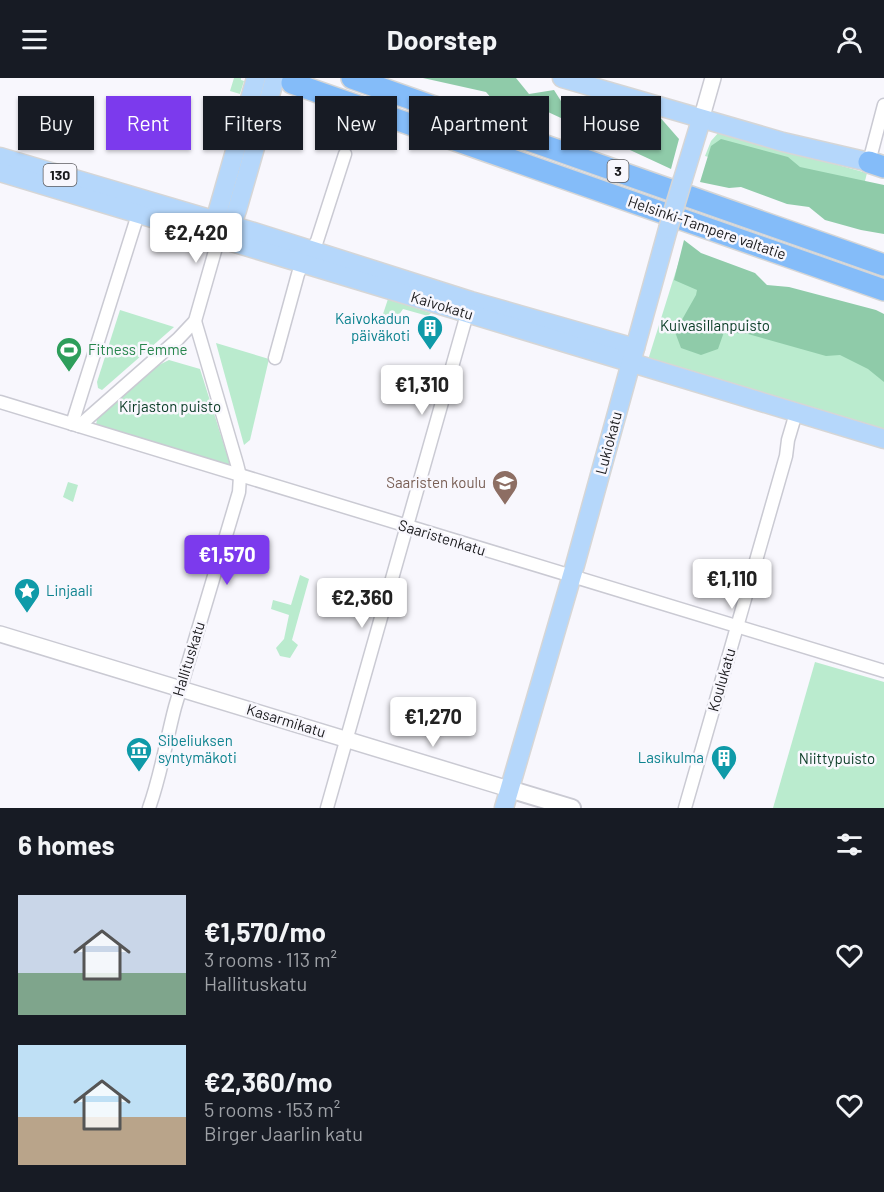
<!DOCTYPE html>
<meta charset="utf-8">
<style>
body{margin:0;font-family:Barlow,sans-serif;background:#20242c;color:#f1f3f6;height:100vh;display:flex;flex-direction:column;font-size:22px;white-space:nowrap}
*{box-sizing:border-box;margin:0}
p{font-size:20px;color:#9ea1a6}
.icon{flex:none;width:33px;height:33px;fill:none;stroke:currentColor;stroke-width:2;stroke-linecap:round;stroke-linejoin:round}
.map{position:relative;height:730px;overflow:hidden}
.panel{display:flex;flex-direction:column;background:#171b24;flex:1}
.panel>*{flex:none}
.hud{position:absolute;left:18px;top:18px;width:849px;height:54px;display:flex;gap:12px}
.price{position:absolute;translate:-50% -51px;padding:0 14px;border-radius:6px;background:#fff;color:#222;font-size:20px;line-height:39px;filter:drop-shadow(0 2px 3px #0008)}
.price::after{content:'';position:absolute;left:50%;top:36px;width:18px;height:14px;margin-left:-9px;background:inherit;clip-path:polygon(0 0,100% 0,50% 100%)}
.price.on{background:#7c3aed;color:#fff}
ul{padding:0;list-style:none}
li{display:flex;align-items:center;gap:18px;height:150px;padding:0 18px}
li span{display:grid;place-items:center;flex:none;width:168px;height:120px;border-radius:0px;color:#555}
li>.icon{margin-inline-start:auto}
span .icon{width:72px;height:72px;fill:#fffc;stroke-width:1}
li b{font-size:26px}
h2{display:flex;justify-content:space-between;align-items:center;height:72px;padding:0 18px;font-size:26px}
.pill{padding:0 21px;border-radius:0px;background:#171b24;box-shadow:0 2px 4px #0004;font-size:21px;line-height:54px}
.pill.on{background:#7c3aed;color:#fff}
header{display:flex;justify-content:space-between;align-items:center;height:78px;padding:0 18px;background:#171b24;font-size:27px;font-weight:700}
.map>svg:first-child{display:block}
.green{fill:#baebce}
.forest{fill:#8fcba9}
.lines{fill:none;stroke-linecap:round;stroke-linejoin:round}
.minor-casing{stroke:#cacad3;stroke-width:15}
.tertiary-casing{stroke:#cacad3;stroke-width:18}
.secondary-casing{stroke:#cacad3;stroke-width:20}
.primary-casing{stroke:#d6d6d6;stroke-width:21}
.motorway-casing{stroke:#d6d6d6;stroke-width:24}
.minor{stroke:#fff;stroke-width:12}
.tertiary{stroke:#fff;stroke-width:15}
.secondary{stroke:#fff;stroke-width:16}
.primary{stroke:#b5d7fb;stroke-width:18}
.motorway{stroke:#84bcf9;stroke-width:21}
.primary-bridge-casing{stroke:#d6d6d6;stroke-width:21;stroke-linecap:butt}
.primary-bridge{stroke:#b5d7fb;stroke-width:18}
.labels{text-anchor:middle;stroke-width:5;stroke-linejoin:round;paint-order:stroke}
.shield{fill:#f8f7fd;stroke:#5c5c60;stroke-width:1.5}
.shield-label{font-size:14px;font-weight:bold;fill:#19191c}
.street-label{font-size:15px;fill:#19191c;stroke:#f8f7fd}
.culture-label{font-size:15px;fill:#0d838f;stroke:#f8f7fd;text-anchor:end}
.park-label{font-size:15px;fill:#093b25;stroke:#f8f7fd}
.leisure-label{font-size:15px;fill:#27864d;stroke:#f8f7fd;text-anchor:start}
.education-label{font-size:15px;fill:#785e54;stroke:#f8f7fd;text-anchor:end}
</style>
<header><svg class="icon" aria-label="menu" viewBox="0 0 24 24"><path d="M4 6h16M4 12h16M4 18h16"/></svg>Doorstep<svg class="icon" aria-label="person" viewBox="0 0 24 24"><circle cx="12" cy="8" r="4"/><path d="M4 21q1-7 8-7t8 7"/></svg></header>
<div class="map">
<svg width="884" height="730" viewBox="0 0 884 730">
<rect width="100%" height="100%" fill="#f8f7fd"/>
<g class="green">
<path d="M234,0H241V2L244,3L240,16L230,13Z"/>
<path d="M719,54L867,95L860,123L705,78L711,63Z"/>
<path d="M680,180L884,249V355L648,282Z"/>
<path d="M388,221L431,235L428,238L403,231L396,241L383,236Z"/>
<path d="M120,232L174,249L102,312L98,310L97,304Z"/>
<path d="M216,265L269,281L250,362L244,367Z"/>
<path d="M169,282L200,291L230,386L229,390L96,347L97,341L104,334L155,289Z"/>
<path d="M68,404L78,407L73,424L63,419Z"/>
<path d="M300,497L309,501L292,562L298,567L290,580L280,578L276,570L284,561L289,537L271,531L273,522L291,527Z"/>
<path d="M815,584L884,604V730H773Z"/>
</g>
<g class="forest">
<path d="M423,0H516L529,16L554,12L561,23L571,27L590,17L600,30L620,35L626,26L658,37L679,61L671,91L548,34L499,29L486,14Z"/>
<path d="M721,61L788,79L800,89L884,107V156L861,152L825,142L809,129L787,126L741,109L729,110L700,104L711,68Z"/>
<path d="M684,162L701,175L755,195L767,207L789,209L876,232L884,236V304L868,291L840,277L826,278L748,256L724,254L718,271L701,277L681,270L675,254L696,217L697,212L674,202Z"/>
</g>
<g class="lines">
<g class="minor-casing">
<g id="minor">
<path d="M869,84L884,27"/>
<path d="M275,280L298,196L303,185L317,163L345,76"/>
<path d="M0,324L884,593"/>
<path d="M72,346L140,130"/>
<path d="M79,348L178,261L195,243L219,159"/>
<path d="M149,730C161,697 166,663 175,629L239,414L240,398L237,386L195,243"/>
<path d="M327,730L469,229"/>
<path d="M685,730L786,378L788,362L796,335"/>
</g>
</g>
<g class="tertiary-casing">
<g id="tertiary">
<path d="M701,42L713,0"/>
<path d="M0,556L509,711"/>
</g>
</g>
<g class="secondary-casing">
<path id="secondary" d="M509,711L572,730"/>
</g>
<g class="primary-casing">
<g id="primary">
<path d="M562,0L783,64L869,84"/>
<path d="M0,79L254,154L471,223L635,270"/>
<path d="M0,94L884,361"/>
<path d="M683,101L701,42"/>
<path d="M218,154L215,143L256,0"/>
<path d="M223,156L231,148L237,132L275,0"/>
<path d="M504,730L575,487L668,151"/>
</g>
</g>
<g class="motorway-casing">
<g id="motorway">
<path d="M352,0L884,187"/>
<path d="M292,5L884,212"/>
<path d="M869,84L884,89"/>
</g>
</g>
<use href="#minor" class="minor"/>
<use href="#tertiary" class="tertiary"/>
<use href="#secondary" class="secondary"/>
<use href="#primary" class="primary"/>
<use href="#motorway" class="motorway"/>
<g class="primary-bridge-casing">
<path id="primary-bridge" d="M668,151L683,101"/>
</g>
<use href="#primary-bridge" class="primary-bridge"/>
</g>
<defs>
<g id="building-pin" transform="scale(1.35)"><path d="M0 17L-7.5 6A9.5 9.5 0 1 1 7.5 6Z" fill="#0f9aa8" stroke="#f8f7fd"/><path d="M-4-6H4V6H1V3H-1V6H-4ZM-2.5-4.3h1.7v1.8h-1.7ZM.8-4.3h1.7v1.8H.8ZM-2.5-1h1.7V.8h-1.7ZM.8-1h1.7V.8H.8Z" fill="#fff"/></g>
<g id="stadium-pin" transform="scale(1.35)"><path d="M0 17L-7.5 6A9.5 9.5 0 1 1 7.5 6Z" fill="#2e9e5b" stroke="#f8f7fd"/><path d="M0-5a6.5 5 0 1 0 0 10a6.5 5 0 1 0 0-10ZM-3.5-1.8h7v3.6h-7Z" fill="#fff"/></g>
<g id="school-pin" transform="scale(1.35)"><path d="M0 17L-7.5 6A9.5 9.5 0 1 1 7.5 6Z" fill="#8d6e63" stroke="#f8f7fd"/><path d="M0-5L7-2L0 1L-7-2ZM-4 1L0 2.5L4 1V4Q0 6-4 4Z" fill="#fff"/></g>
<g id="sight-pin" transform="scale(1.35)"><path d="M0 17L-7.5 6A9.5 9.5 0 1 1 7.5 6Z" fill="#0f9aa8" stroke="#f8f7fd"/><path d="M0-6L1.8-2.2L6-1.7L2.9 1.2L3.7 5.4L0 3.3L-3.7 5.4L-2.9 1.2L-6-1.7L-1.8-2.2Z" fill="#fff"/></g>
<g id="museum-pin" transform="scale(1.35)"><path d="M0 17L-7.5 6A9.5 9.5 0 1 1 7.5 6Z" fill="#0f9aa8" stroke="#f8f7fd"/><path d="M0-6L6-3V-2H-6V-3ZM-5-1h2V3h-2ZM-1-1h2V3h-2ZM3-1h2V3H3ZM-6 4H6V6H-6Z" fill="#fff"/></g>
</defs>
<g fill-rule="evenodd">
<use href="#building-pin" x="430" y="250"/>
<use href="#stadium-pin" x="69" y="272"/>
<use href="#school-pin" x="505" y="405"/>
<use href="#sight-pin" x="27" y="513"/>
<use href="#museum-pin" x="139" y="672"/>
<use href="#building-pin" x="724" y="680"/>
</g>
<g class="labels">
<g class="shield">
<rect x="607.5" y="82" width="21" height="22" rx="4.5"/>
<rect x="43.5" y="86" width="33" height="22" rx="4.5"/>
</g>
<g class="shield-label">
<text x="618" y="98">3</text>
<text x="60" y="102">130</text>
</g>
<g class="street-label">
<text transform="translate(707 150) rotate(19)" y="5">Helsinki-Tampere valtatie</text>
<text transform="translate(442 228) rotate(17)" y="5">Kaivokatu</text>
<text transform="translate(609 365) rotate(-75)" y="5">Lukiokatu</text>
<text transform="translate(442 460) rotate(17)" y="5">Saaristenkatu</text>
<text transform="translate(189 581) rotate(-73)" y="5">Hallituskatu</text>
<text transform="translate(722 602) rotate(-74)" y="5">Koulukatu</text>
<text transform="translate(286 643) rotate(17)" y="5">Kasarmikatu</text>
</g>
<g class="culture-label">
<text x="410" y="246">Kaivokadun<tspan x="410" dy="17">päiväkoti</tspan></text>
<text x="46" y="518" text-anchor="start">Linjaali</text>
<text x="158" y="668" text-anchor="start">Sibeliuksen<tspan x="158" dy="17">syntymäkoti</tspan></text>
<text x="704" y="685">Lasikulma</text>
</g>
<g class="park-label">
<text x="715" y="253">Kuivasillanpuisto</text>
<text x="170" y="334">Kirjaston puisto</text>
<text x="837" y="686">Niittypuisto</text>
</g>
<g class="leisure-label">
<text x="88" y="277">Fitness Femme</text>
</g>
<g class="education-label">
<text x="486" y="410">Saaristen koulu</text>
</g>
</g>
</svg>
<b class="price" style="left:196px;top:186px">€2,420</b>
<b class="price" style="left:422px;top:338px">€1,310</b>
<b class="price on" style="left:227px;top:508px">€1,570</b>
<b class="price" style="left:732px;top:532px">€1,110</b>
<b class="price" style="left:362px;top:551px">€2,360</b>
<b class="price" style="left:433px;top:670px">€1,270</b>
<div class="hud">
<a class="pill">Buy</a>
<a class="pill on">Rent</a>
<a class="pill">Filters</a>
<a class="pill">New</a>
<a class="pill">Apartment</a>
<a class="pill">House</a>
</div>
</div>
<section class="panel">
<h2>6 homes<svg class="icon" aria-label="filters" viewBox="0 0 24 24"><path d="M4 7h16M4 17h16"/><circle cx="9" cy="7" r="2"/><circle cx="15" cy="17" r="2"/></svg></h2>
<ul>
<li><span style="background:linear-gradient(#c9d6e8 65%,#7fa58c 0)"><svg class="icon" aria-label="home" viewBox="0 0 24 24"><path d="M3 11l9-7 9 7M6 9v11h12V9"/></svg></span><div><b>€1,570/mo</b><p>3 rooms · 113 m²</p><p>Hallituskatu</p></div><svg class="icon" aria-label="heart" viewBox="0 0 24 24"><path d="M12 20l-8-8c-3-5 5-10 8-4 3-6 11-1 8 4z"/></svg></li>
<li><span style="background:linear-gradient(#bfe0f5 60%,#b9a48a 0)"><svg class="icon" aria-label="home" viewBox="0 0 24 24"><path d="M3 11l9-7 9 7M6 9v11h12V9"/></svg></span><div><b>€2,360/mo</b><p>5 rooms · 153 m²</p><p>Birger Jaarlin katu</p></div><svg class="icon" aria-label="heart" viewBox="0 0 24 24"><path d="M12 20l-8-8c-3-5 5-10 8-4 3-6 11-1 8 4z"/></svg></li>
</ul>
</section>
